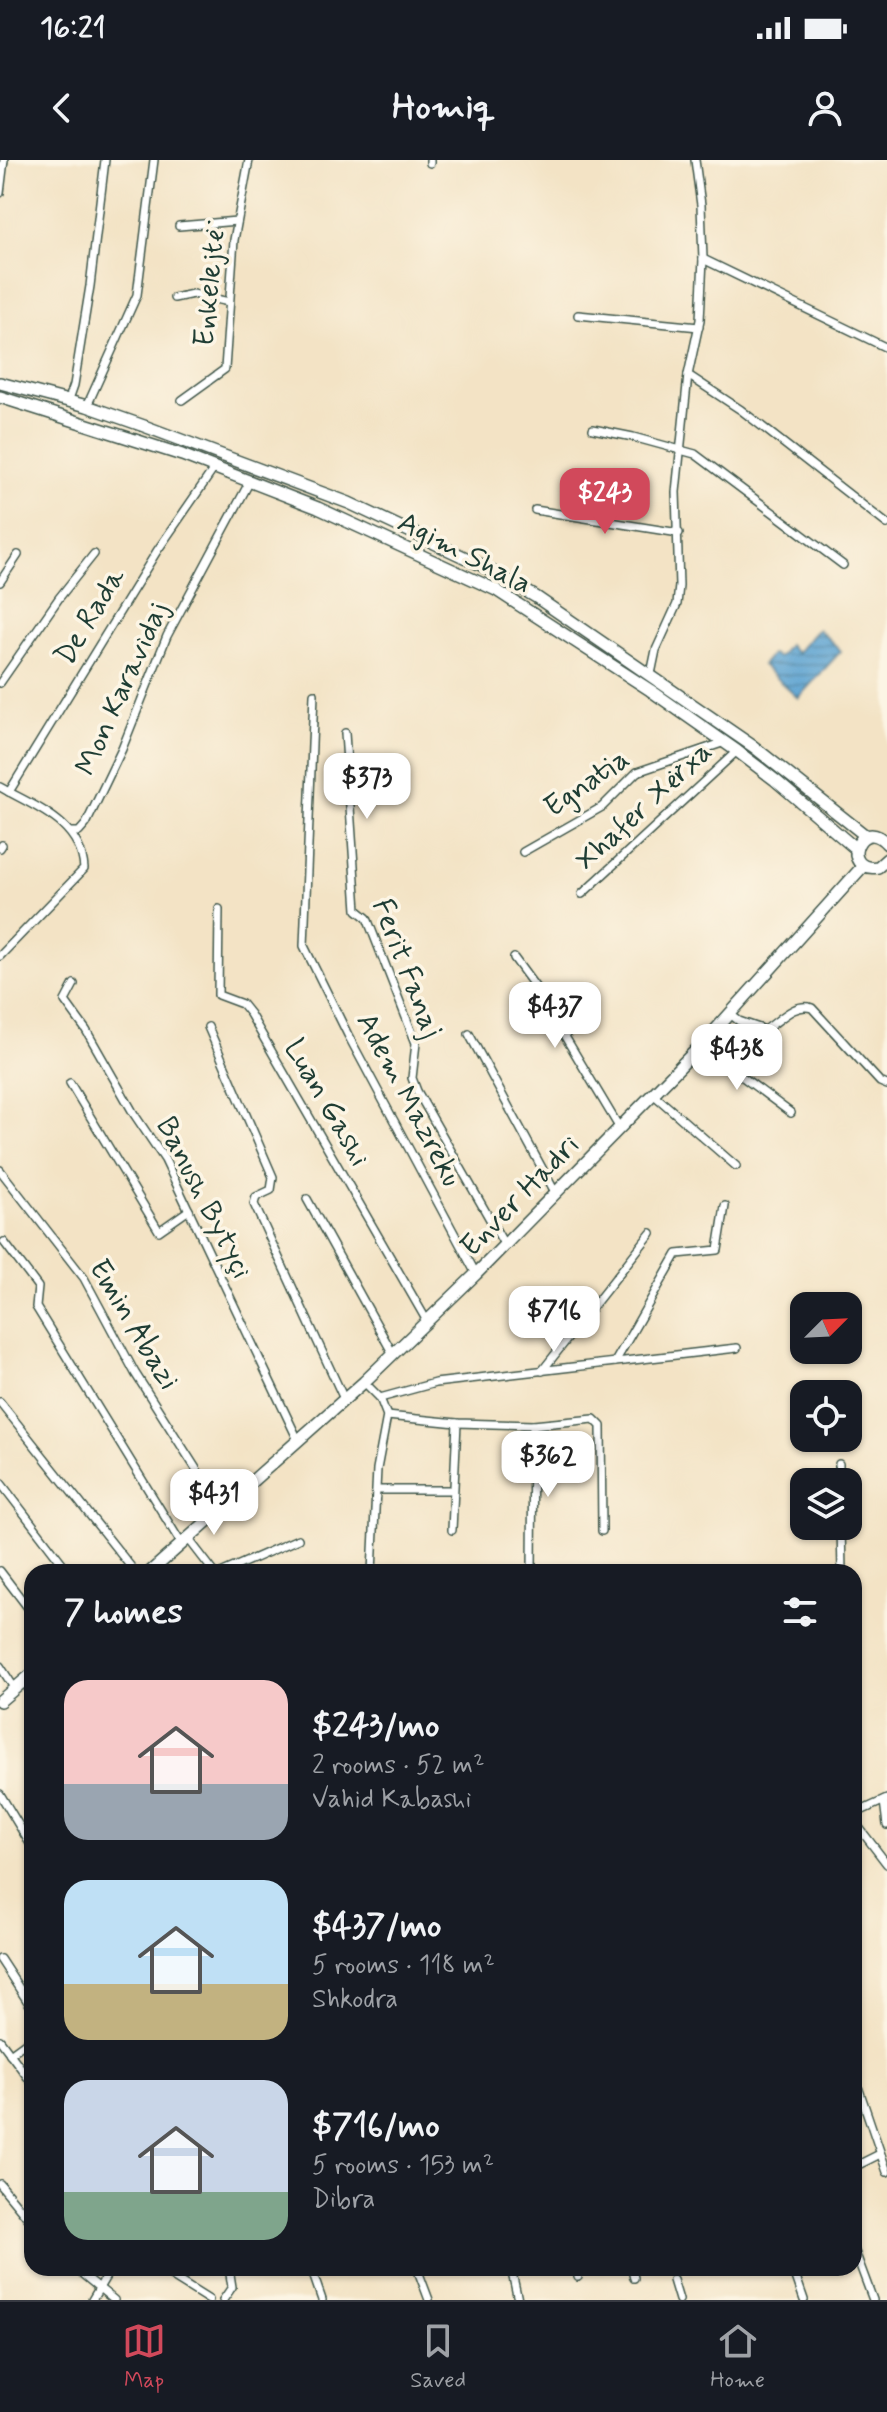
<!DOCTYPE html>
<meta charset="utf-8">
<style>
body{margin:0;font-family:Mynerve,sans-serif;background:#20242c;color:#f1f3f6;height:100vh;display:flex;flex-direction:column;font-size:30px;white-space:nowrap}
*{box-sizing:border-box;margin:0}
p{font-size:26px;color:#9ea1a6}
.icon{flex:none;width:44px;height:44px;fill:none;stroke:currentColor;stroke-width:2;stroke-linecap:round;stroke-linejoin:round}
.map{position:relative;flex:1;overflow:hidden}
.drawer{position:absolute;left:24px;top:1404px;width:838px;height:712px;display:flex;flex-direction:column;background:#171b24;border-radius:24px;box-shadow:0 2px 6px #0004}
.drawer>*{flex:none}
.needle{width:52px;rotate:66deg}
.tools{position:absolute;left:790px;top:1132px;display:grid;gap:16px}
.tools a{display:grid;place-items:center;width:72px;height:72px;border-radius:16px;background:#171b24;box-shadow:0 2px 6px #0004;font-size:40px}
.price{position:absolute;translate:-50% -68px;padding:0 18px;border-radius:16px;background:#fff;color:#222;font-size:26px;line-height:52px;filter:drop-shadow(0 2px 4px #0008)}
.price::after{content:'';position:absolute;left:50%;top:48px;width:24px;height:18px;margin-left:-12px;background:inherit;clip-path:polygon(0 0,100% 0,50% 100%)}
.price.selected{background:#d1495b;color:#fff}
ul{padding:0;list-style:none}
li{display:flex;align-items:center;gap:24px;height:200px;padding:0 40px}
li span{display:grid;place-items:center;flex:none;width:224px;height:160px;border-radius:24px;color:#555}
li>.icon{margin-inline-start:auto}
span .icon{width:96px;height:96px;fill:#fffc;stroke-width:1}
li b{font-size:34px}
h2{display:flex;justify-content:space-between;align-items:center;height:96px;padding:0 40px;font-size:34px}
.status{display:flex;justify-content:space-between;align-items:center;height:56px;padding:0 40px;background:#171b24;direction:ltr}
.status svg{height:22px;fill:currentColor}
header{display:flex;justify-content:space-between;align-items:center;height:104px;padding:0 40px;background:#171b24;font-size:36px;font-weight:700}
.menu{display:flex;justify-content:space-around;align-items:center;height:112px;border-top:2px solid #363941;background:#171b24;font-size:22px;color:#9ea1a6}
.menu a{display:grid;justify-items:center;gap:4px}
.menu .selected{color:#d1495b}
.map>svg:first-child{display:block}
.water{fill:url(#water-rules);stroke:#3d7083;stroke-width:2}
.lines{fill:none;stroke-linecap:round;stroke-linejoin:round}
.street-casing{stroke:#3f564a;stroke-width:10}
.secondary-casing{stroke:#3f564a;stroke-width:14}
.street{stroke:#fff;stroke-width:7}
.secondary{stroke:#fff;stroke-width:11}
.labels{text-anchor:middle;stroke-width:7;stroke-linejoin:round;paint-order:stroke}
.street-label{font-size:30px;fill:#1f3d34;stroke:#fcf5e5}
</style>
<div class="status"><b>16:21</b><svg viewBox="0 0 49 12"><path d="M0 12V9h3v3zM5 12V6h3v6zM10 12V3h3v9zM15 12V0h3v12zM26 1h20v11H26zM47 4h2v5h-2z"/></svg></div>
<header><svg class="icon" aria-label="back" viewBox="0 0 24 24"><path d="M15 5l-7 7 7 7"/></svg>Homiq<svg class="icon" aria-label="person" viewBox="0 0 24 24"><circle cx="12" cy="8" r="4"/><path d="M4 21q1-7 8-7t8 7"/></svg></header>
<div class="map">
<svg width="887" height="2140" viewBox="0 0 887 2140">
<defs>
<pattern id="water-rules" width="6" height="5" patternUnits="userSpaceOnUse" patternTransform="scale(2)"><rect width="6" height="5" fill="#5ba3d2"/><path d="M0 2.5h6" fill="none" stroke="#4b86ab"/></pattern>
</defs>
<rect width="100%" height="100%" fill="#fcf5e5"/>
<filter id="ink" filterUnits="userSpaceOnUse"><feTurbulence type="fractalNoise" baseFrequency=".0125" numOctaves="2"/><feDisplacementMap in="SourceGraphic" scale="16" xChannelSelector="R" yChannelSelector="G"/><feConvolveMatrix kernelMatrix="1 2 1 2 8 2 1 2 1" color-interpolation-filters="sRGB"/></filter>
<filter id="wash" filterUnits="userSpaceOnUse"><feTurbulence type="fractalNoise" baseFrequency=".006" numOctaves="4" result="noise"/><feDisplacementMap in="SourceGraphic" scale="32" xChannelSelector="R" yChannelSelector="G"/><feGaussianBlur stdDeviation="1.8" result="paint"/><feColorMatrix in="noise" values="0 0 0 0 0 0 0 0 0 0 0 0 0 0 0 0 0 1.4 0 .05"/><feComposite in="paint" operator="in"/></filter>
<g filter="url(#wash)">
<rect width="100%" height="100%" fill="#f3e3c5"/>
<path class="water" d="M818,469L841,491L798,538L762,505L772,494L778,498L788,485L796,493Z"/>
</g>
<g filter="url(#ink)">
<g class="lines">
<g class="street-casing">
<g id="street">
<path d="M430,3V0"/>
<path d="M0,33L4,0"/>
<path d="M179,66L237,61"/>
<path d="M703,99L887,188"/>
<path d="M174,138L193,134L229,142"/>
<path d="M578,155L699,167"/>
<path d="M688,215L741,250L887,364"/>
<path d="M182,240L225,209L234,80L249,0"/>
<path d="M68,242L74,225L90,126L105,0"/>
<path d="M87,246L137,135L154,0"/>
<path d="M593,269L633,277L695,294L843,405"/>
<path d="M535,350L679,373"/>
<path d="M0,422L18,395"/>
<path d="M651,514L656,490L677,444L679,426L676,332L688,215L700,160L703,99L701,45L695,0"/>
<path d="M0,523L59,438L94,394"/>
<path d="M314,534L304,786L348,875L476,1114"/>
<path d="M345,573L357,750L367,758L416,883L412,918L417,931L504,1084"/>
<path d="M0,627C35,647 81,662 84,709L0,796"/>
<path d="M9,632L157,391L215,307"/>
<path d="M71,672H79L86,664L122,589L167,476L250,321"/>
<path d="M0,688L2,685"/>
<path d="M523,692L602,647L637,612L725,582"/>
<path d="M582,734L737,591"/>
<path d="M219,749L218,835L242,844L250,854L427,1161"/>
<path d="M514,798L536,828L619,967"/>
<path d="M74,824L65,841L86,870L134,954L165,1000L298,1280"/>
<path d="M730,854L739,861L765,870C779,861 795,842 812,848L880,922L887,925"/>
<path d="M208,867L273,1017L271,1030L256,1037L254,1044L344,1239"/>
<path d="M469,874L555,1032"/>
<path d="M701,886L791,953"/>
<path d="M70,923L159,1071L189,1050"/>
<path d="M653,934L736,1006"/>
<path d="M0,1010L84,1118L135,1213L221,1348"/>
<path d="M307,1039L393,1194"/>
<path d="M4,1082L38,1127L36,1147L181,1383"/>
<path d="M615,1202L677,1094L718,1090L725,1046"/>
<path d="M542,1211L651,1073"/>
<path d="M364,1222L380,1238L387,1256L377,1309L372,1412"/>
<path d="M380,1238L435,1223L737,1188"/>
<path d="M0,1242L135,1412"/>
<path d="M387,1256L457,1263L533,1265L594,1259L601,1266L602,1371"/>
<path d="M839,1304V1322"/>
<path d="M0,1322L69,1412"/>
<path d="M377,1330H449"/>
<path d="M841,1366L842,1412"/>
<path d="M452,1370L457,1263"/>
<path d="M187,1377L214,1412"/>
<path d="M0,1411L32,1453"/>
<path d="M223,1412L298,1379"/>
<path d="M532,1412L533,1265"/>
<path d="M0,1506L15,1529"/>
<path d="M26,1520L32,1541"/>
<path d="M0,1634L32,1687"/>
<path d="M884,1641L887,1665"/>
<path d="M854,1654L887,1639"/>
<path d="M854,1661L887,1704"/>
<path d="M0,1799L32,1848"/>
<path d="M0,1880L32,1923"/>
<path d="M10,1894L32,1878"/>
<path d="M854,1915L887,2012"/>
<path d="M854,2007L880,1994"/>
<path d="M0,2024L32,2063"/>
<path d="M854,2089L873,2140"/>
<path d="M75,2108L114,2140"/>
<path d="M158,2108L209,2140"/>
<path d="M311,2108L322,2140"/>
<path d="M417,2108L429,2140"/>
<path d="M511,2108L518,2140"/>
<path d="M577,2108L578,2117"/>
<path d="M632,2108L634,2118"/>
<path d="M793,2108L804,2140"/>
<path d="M673,2120L679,2140"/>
<path d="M92,2140L111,2108"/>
<path d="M223,2140L232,2127L229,2108"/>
</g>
</g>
<g class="secondary-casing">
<g id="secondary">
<path d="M0,223L87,246L144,266L349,343L481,405L536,437L754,587L866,676"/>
<path d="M0,237L182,295L318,348L496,430L650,530L737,591L775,620L856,689"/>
<path d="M887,684C860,653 838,713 878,707L887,699"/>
<path d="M150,1412L364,1222L476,1114L710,876L863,706"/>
<path d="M0,1541L32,1514"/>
</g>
</g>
<use href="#street" class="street"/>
<use href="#secondary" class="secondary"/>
</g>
</g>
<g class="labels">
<g class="street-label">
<text transform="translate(208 128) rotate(-85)" y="10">Enkelejtë</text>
<text transform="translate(465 392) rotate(27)" y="10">Agim Shala</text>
<text transform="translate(89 456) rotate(-59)" y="10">De Rada</text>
<text transform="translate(121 528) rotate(-66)" y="10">Mon Karavidaj</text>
<text transform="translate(586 622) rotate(-35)" y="10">Egnatia</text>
<text transform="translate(643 645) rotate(-43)" y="10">Xhafer Xërxa</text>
<text transform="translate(408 808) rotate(69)" y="10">Ferit Fanaj</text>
<text transform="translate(410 939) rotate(62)" y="10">Adem Mazreku</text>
<text transform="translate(328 942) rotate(60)" y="10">Luan Gashi</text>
<text transform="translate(519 1035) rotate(-46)" y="10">Enver Hadri</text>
<text transform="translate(205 1037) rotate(63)" y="10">Banush Bytyçi</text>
<text transform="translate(135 1164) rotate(59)" y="10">Emin Abazi</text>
</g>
</g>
</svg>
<div class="tools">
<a><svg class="needle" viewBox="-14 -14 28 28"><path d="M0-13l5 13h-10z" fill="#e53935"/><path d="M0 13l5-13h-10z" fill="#9ea1a6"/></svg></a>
<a><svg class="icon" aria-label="locate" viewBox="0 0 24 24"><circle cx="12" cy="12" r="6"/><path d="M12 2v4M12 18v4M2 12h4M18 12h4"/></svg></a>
<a><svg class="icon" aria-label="layers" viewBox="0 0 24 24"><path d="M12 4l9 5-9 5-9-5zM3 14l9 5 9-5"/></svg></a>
</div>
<b class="price selected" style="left:605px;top:376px">$243</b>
<b class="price" style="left:367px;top:661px">$373</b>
<b class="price" style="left:555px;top:890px">$437</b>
<b class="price" style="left:737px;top:932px">$438</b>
<b class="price" style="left:554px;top:1194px">$716</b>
<b class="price" style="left:548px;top:1339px">$362</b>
<b class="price" style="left:214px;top:1377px">$431</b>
<section class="drawer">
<h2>7 homes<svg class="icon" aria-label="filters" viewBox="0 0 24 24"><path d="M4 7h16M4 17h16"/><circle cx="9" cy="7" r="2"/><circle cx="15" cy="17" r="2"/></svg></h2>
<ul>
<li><span style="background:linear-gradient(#f6c9c9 65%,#9aa5b1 0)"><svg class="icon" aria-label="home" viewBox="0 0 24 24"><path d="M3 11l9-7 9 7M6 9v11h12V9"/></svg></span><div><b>$243/mo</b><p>2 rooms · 52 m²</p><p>Vahid Kabashi</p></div></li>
<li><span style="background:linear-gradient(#bfe0f5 65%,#c2b280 0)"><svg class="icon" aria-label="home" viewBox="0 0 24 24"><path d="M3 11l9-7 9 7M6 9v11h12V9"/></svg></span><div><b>$437/mo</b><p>5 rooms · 118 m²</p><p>Shkodra</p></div></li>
<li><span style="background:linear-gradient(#c9d6e8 70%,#7fa58c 0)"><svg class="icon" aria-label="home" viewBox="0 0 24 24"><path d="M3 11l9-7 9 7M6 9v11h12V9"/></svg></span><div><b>$716/mo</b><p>5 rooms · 153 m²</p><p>Dibra</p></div></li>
</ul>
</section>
</div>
<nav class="menu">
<a class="selected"><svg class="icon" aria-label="map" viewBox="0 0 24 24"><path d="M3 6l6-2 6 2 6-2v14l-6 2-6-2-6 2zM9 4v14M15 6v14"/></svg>Map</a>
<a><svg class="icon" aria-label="saved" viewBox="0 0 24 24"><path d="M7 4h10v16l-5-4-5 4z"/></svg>Saved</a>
<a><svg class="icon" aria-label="home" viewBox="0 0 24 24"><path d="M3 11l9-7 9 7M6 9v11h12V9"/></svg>Home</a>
</nav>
